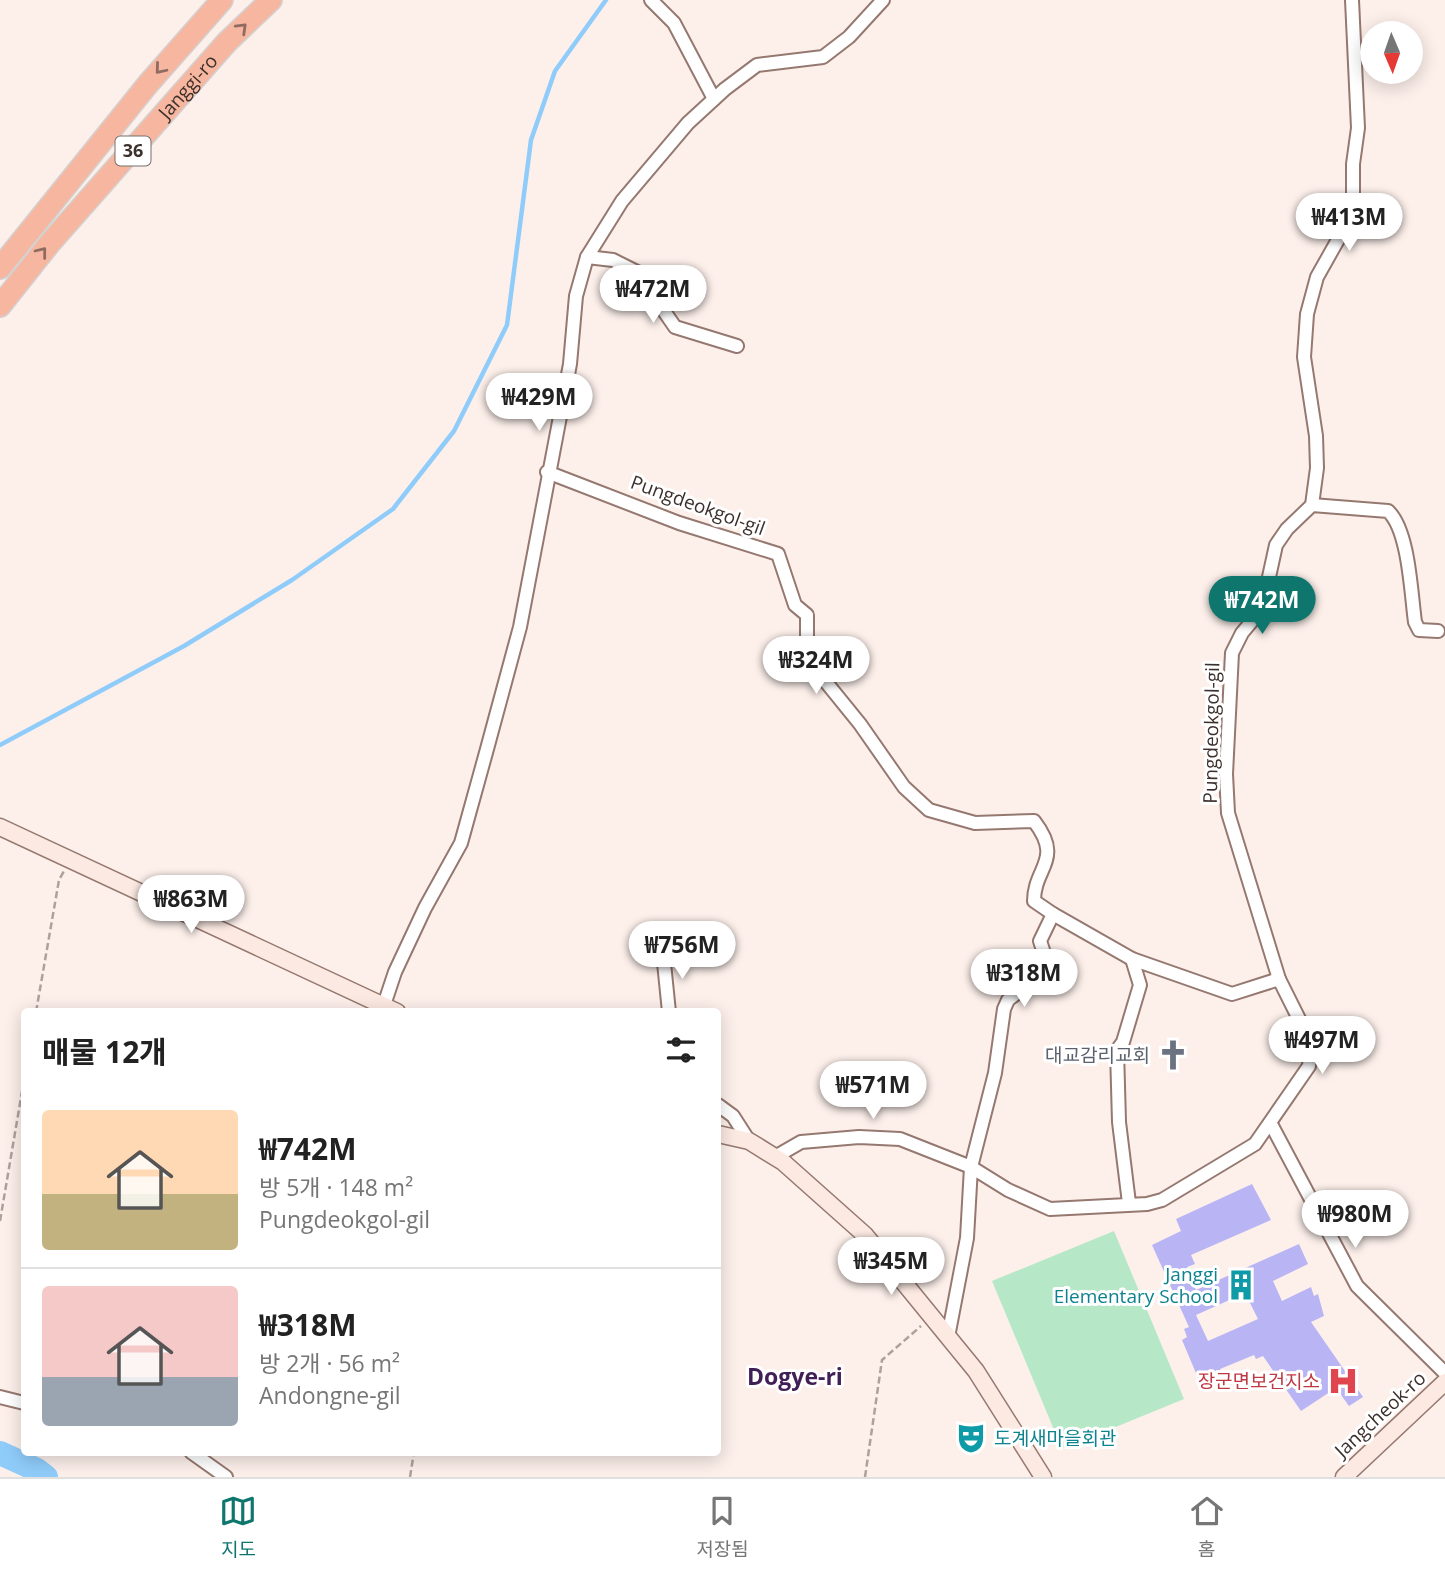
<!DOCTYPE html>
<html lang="ko">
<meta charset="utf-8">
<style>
body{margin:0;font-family:"Open Sans","Noto Sans KR",sans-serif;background:#f6f6f6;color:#222;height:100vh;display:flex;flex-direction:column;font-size:26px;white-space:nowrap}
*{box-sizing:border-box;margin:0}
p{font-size:23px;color:#767676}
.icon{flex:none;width:38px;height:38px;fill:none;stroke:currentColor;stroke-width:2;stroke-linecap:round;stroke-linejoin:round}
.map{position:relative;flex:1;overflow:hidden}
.sheet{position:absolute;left:21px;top:1008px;width:700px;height:448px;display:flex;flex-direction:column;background:#fff;border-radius:7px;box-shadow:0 4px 18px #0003}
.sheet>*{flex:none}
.needle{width:46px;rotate:178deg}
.controls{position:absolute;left:1360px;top:21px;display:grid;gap:14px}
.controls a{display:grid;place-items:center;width:63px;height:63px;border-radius:50%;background:#fff;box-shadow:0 4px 18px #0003;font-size:35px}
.price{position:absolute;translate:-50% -60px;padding:0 16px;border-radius:24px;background:#fff;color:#222;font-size:23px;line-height:46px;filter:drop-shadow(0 2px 4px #0008)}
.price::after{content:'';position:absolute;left:50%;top:42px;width:21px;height:16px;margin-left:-10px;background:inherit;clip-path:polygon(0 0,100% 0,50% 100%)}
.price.on{background:#0f766e;color:#fff}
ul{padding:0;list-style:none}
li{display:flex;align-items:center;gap:21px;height:175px;padding:0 21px}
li+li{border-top:2px solid #e0e0e0}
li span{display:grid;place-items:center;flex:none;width:196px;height:140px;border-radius:7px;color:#555}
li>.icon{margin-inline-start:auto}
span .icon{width:84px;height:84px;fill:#fffc;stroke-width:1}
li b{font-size:30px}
h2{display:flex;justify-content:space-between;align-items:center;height:84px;padding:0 21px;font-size:30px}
.menu{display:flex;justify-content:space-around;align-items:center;height:98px;border-top:2px solid #e0e0e0;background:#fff;font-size:19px;color:#767676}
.menu a{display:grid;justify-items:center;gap:4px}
.menu .on{color:#0f766e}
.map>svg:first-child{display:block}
.green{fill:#b6e8c7}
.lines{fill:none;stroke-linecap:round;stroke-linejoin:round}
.stream{stroke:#90ccfa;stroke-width:4.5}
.river{stroke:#90ccfa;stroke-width:24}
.building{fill:#b9b4f4;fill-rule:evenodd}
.street-casing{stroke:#95786f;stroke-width:16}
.secondary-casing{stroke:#95786f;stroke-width:19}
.highway-casing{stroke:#d4d1d1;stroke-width:24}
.path{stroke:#ada19c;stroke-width:2.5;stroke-dasharray:7 3.5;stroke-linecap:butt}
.street{stroke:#fff;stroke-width:12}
.secondary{stroke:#fce9e2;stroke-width:16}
.highway{stroke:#f6b69f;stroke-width:21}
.oneway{stroke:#906c60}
.labels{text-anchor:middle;stroke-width:6;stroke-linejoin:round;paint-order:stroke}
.shield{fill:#fff;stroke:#766e6b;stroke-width:2}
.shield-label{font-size:18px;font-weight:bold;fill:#3c302c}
.street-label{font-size:19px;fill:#3c302c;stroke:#fff}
.worship-label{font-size:19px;fill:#5b616d;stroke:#fff;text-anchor:end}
.culture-label{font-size:19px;fill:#0d838f;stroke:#fff;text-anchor:end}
.health-label{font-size:19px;fill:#be3a42;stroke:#fff;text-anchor:end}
.quarter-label{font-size:23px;font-weight:bold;fill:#411f56;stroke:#fff}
</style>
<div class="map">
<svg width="1445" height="1477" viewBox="0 0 1445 1477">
<rect width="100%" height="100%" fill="#fdf0eb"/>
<path class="green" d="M1114,1231L1184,1399L1062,1449L992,1281Z"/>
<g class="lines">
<path class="stream" d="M0,745L184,646L292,580L393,509L454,431L507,325L531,140L555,71L606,0"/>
<path class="river" d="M0,1453L37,1470L46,1477"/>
</g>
<path class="building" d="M1252,1184L1271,1220L1191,1255L1195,1264L1187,1267L1196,1290L1299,1244L1308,1264L1273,1281L1282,1301L1311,1287L1314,1296L1318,1294L1324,1316L1311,1322L1363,1397L1349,1406L1336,1388L1301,1411L1263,1356L1256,1359L1254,1355L1220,1369L1223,1376L1201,1385L1182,1340L1187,1337L1184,1329L1189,1327L1152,1245L1181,1231L1176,1219ZM1245,1293L1258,1319L1208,1341L1196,1315Z"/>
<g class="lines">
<g class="street-casing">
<g id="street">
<path d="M651,0L674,23L714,99"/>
<path d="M587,257L613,260L637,272L675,327L737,346"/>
<path d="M547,472L679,523L778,554L795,605L807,615V648L817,671L860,724L904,787L929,810L975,823L1034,821C1064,860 1034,867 1034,901L1053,914"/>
<path d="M1312,505L1317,468L1316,436L1304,357L1307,314L1317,277L1353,213V164L1358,128L1352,0"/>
<path d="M663,953L669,1012"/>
<path d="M1279,979L1228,813L1226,774L1232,653L1242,633L1262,609L1276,545L1287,529L1312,505L1388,511C1409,530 1411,594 1415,622L1419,630L1438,631"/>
<path d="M384,1005L395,972L425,908L461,843L487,749L520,627L570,364L576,296L587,257L622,201L688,123L725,89L757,65L823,57L849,37L883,0"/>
<path d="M718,1105L733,1116L749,1141"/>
<path d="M1271,1124L1357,1286L1445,1373"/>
<path d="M775,1157L801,1142L859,1137L900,1139L971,1167L995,1073L1004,1009L1008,1000L1049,968L1040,941L1053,914L1132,959"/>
<path d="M948,1337L967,1238L971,1167L1008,1190L1050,1209L1147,1204L1162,1200L1255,1144L1309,1066L1311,1043L1279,979L1232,994L1132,959L1140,985L1123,1042L1117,1050L1119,1122L1129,1203"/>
<path d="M0,1397L24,1403"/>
<path d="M191,1452L226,1477"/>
</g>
</g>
<g class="secondary-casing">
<g id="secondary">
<path d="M0,827L397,1012"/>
<path d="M718,1134L749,1141L783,1162L865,1235L976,1371L1043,1477"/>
<path d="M1344,1477L1445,1382"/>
</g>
</g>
<g class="highway-casing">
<g id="highway">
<path d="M0,268L148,84L222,0"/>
<path id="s1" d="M0,306L50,243L227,42L271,0"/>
</g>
</g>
<g class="path">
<path d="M36,1012L59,880L64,871"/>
<path d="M0,1221L24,1080"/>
<path d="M410,1477L414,1452"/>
<path d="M865,1477L882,1360L921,1326"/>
</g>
<use href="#street" class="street"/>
<use href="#secondary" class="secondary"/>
<use href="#highway" class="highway"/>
</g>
<defs><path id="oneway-chevron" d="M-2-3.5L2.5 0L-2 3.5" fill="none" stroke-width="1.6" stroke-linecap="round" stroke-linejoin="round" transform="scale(1.75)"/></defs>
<g class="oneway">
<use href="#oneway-chevron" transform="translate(242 28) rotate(-44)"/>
<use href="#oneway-chevron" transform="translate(160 69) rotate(130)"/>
<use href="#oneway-chevron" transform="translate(42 252) rotate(-52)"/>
</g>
<defs>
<g id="church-bare" transform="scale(2.415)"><path d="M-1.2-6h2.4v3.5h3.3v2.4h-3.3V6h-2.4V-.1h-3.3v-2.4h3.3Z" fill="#6b7280" stroke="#fff" stroke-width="2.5" paint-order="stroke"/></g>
<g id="building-bare" transform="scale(2.415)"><path d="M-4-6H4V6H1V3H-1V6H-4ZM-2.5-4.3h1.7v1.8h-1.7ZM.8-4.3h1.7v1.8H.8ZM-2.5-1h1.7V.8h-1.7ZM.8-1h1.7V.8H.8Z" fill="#0f9aa8" stroke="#fff" stroke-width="2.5" paint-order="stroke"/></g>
<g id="hospital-bare" transform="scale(2.415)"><path d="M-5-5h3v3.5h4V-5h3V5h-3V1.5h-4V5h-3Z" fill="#e0444e" stroke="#fff" stroke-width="2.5" paint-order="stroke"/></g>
<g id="theatre-bare" transform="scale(2.415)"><path d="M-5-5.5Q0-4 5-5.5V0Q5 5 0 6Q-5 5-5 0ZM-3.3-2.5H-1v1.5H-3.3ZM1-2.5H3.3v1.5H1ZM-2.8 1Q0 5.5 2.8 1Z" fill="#0f9aa8" stroke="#fff" stroke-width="2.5" paint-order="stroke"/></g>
</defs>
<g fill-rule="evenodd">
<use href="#church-bare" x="1173" y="1055"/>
<use href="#building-bare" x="1241" y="1285"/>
<use href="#hospital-bare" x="1343" y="1381"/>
<use href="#theatre-bare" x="971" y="1438"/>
</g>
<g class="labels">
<rect class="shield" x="115.5" y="136.5" width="35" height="29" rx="5"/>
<g class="shield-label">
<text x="133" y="157">36</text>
</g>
<g class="street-label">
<text dy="7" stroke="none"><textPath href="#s1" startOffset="289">Janggi-ro</textPath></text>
<text transform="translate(698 505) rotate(20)" y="7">Pungdeokgol-gil</text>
<text transform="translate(1211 733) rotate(-89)" y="7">Pungdeokgol-gil</text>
<text transform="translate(1380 1414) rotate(-43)" y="7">Jangcheok-ro</text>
</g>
<g class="worship-label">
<text x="1150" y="1062">대교감리교회</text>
</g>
<g class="culture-label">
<text x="1218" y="1281">Janggi<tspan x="1218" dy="22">Elementary School</tspan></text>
<text x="994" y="1445" text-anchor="start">도계새마을회관</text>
</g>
<g class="health-label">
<text x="1320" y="1388">장군면보건지소</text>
</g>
<g class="quarter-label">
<text x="795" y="1385">Dogye-ri</text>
</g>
</g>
</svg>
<div class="controls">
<a><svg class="needle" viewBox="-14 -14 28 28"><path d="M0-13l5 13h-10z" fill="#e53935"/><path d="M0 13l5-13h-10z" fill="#767676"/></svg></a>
</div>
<b class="price" style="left:1349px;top:253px">₩413M</b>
<b class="price" style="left:653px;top:325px">₩472M</b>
<b class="price" style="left:539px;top:433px">₩429M</b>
<b class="price on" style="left:1262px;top:636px">₩742M</b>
<b class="price" style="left:816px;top:696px">₩324M</b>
<b class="price" style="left:191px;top:935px">₩863M</b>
<b class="price" style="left:682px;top:981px">₩756M</b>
<b class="price" style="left:1024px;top:1009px">₩318M</b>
<b class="price" style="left:1322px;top:1076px">₩497M</b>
<b class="price" style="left:873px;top:1121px">₩571M</b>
<b class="price" style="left:1355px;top:1250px">₩980M</b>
<b class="price" style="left:891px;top:1297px">₩345M</b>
<section class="sheet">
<h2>매물 12개<svg class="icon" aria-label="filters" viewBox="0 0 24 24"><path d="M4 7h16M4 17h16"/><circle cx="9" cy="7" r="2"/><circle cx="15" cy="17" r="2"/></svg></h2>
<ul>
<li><span style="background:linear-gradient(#ffd9b3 60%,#c2b280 0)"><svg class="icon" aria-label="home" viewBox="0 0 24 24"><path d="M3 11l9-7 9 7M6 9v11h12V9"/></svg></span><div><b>₩742M</b><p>방 5개 · 148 m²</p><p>Pungdeokgol-gil</p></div></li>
<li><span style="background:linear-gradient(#f6c9c9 65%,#9aa5b1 0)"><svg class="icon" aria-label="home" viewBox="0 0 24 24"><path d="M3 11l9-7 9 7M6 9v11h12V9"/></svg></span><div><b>₩318M</b><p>방 2개 · 56 m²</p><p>Andongne-gil</p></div></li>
</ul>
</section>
</div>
<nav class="menu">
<a class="on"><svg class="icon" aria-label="map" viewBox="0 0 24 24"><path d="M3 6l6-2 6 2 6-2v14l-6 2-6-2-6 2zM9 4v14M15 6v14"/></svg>지도</a>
<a><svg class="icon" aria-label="saved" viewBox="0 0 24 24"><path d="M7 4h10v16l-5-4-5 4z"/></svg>저장됨</a>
<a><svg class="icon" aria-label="home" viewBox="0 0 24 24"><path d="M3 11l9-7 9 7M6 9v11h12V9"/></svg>홈</a>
</nav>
